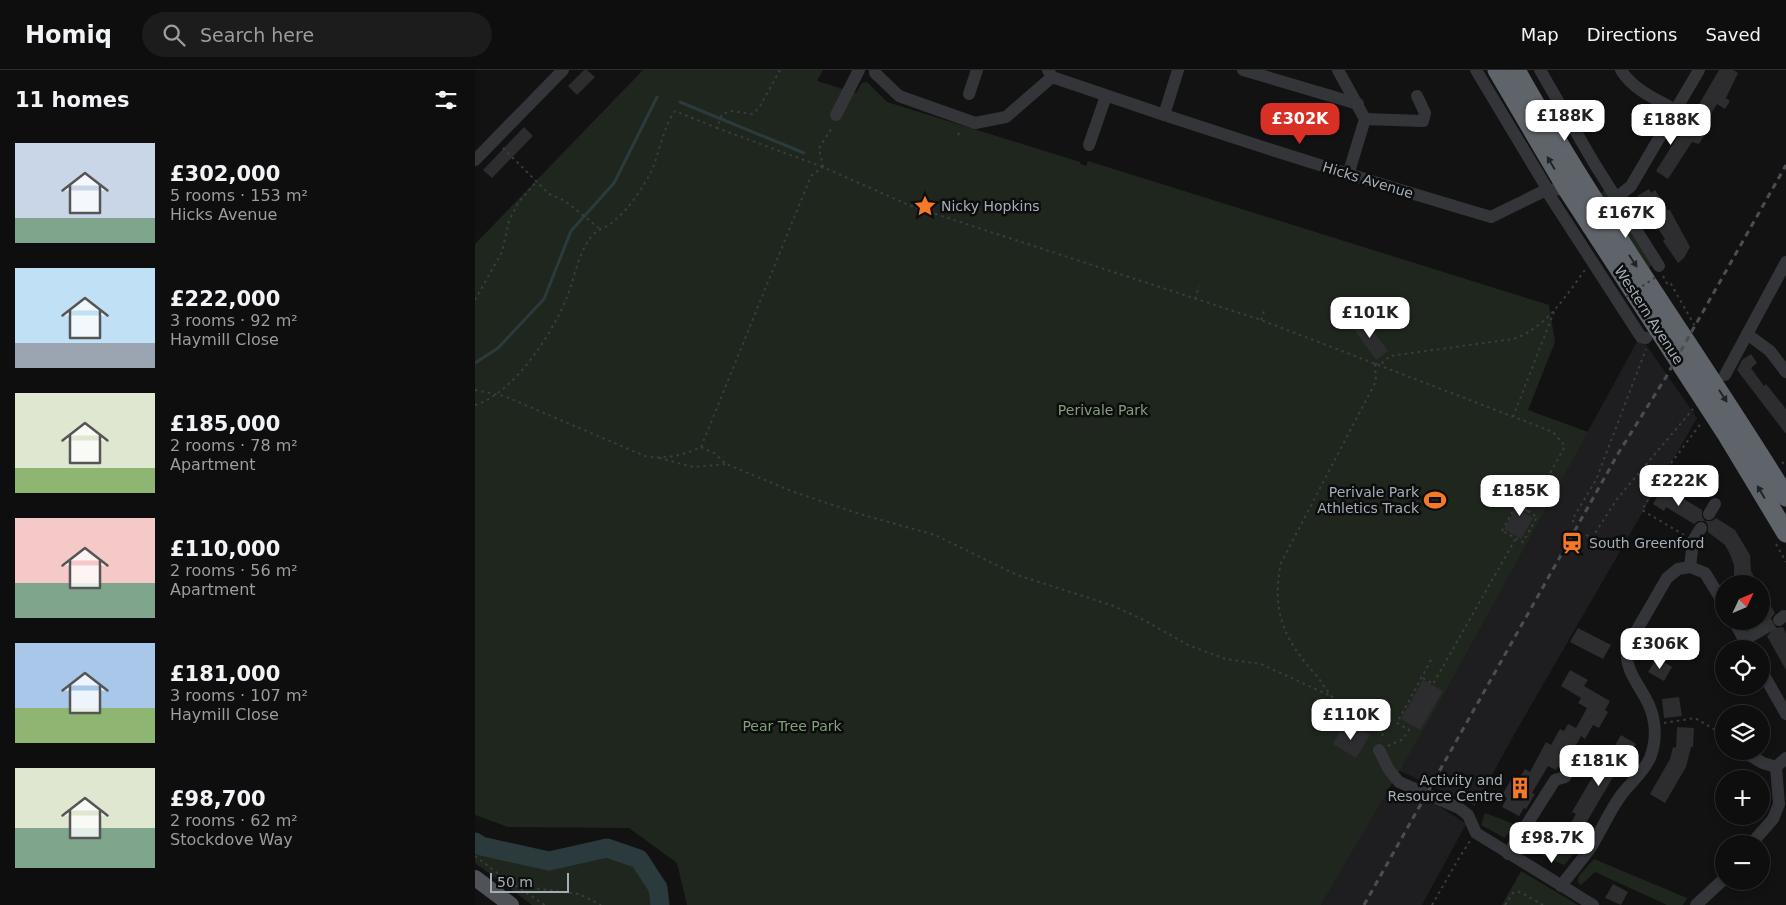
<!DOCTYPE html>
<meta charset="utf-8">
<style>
body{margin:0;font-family:"DejaVu Sans",sans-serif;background:#1c1c1c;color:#f1f3f6;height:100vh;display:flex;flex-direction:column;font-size:19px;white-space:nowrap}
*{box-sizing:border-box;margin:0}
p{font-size:16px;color:#9b9c9e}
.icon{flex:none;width:28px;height:28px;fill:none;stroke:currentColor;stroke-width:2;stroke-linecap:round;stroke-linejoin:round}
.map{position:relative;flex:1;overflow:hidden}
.sheet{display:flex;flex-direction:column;background:#0e0e0e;width:475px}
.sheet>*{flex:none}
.needle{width:32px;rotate:46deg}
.fabs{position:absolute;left:1240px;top:505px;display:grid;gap:10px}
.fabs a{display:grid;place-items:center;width:55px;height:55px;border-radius:50%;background:#0e0e0e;box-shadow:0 2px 8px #0003,0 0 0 1px #2e2e2e;font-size:25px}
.scale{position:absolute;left:15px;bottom:12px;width:79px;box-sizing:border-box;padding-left:5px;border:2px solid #a3adb5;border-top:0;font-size:14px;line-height:18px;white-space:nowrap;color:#a3adb5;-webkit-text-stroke:4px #0d0d0e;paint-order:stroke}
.price{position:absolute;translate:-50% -42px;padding:0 11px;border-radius:10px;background:#fff;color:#222;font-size:16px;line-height:32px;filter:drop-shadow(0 1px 2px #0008)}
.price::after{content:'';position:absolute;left:50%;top:30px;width:15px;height:11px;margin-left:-8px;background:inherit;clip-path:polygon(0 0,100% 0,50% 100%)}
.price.current{background:#d93025;color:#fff}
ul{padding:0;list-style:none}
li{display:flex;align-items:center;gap:15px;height:125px;padding:0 15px}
li span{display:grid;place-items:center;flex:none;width:140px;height:100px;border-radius:0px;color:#555}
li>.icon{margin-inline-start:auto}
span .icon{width:60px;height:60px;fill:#fffc;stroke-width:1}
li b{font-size:21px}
h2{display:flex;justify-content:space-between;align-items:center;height:60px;padding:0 15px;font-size:21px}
header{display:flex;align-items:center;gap:30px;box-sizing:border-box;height:70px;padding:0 25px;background:#0e0e0e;border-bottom:1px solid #2e2e2e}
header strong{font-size:24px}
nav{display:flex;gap:28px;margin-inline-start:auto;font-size:18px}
.search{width:350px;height:45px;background:#1c1c1c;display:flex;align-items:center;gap:12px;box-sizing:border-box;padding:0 18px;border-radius:28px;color:#9b9c9e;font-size:19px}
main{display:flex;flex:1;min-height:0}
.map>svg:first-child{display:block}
.built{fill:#1e1e20}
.green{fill:#1f261e}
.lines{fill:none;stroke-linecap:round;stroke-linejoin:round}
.stream{stroke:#2b3a3c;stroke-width:3}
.river{stroke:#2b3a3c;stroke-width:19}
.building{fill:#2d2d30}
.minor-tunnel{stroke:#2f3133;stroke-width:12;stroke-dasharray:12 6;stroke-linecap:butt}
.path{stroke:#393c40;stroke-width:2;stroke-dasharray:2.5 4;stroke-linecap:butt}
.minor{stroke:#333539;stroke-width:12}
.major{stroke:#4f5358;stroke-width:16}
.highway{stroke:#5f646a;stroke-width:19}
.rail{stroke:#4a4e52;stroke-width:3;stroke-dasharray:6 5;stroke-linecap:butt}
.path-bridge{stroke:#393c40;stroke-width:2;stroke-dasharray:2.5 4;stroke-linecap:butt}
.oneway{fill:#222325}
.labels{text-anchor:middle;stroke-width:5;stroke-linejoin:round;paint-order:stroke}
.street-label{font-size:14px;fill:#a3adb5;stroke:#0d0d0e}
.poi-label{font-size:14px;fill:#a3adb5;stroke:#0d0d0e;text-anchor:start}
.park-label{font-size:14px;fill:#81a079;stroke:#0d0d0e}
</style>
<header>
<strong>Homiq</strong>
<div class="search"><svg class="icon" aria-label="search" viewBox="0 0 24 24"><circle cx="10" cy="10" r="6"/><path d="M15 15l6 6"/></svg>Search here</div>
<nav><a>Map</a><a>Directions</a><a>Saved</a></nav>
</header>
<main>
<section class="sheet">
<h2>11 homes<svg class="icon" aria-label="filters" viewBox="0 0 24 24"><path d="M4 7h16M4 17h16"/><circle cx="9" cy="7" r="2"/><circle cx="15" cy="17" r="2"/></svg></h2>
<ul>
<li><span style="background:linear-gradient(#c9d6e8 75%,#7fa58c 0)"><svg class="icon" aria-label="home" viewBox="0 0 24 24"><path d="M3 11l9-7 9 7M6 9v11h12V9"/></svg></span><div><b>£302,000</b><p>5 rooms · 153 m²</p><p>Hicks Avenue</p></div></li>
<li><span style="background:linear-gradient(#bfe0f5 75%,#9aa5b1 0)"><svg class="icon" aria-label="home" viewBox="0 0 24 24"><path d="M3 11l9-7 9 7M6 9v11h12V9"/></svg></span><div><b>£222,000</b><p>3 rooms · 92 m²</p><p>Haymill Close</p></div></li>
<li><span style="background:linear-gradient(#dfe7d0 75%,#8fb573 0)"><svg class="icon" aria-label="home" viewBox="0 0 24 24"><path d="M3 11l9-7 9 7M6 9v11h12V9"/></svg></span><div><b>£185,000</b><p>2 rooms · 78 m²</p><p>Apartment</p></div></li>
<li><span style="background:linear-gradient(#f6c9c9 65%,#7fa58c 0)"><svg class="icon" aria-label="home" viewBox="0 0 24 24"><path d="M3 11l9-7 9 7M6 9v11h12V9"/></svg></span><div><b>£110,000</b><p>2 rooms · 56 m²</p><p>Apartment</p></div></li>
<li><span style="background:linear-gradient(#a9c7e8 65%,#8fb573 0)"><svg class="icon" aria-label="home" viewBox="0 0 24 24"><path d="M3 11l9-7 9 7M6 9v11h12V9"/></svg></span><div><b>£181,000</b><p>3 rooms · 107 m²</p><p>Haymill Close</p></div></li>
<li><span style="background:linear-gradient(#dfe7d0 60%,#7fa58c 0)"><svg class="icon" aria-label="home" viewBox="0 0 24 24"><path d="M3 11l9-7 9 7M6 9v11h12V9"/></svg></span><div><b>£98,700</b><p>2 rooms · 62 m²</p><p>Stockdove Way</p></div></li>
</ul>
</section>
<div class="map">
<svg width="1311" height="835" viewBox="0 0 1311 835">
<rect width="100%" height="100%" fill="#121213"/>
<g class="built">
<path d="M1165,266L1222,348L1040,663L1000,736L923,700L970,623Z"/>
<path d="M912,720L934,725L964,736L991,754L947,835H846Z"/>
</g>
<g class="green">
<path d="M168,0H348L342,11L381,23L387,13L392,12L412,32L605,92V94L611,96L613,91L1074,235L1080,272L1053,340L1113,362L970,623L846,835H212L202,793L154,758L33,757L0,745V174Z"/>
<path d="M1130,120L1177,195L1174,198L1132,134L1126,123Z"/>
<path d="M1010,743L1039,754L1030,768L1006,755Z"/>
<path d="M1058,763L1101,781L1089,795L1050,777Z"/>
<path d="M0,777L9,783L78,796L132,784L160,793L178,821L180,835H57L0,793Z"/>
<path d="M1119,789L1212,828L1208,835H1192L1120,802L1106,815L1103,812V807Z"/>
<path d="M1046,801L1103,835H1027Z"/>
</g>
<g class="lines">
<g class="stream">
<path d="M205,32L329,83"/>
<path d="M0,293L23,278L69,229L96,161L139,113L182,27"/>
</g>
<path class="river" d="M0,772L6,776L74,791L132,778L164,789L183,818L185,835"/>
</g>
<g class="building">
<path d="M109,0H112L120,7L102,25L93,16Z"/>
<path d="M1244,0H1258L1263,3L1251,28L1255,31L1250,39L1242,34L1231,52L1232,61L1224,74L1217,72L1193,109L1181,101L1203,66L1205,67Z"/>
<path d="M49,57L58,66L17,108L8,100Z"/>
<path d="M1174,119L1176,123L1180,120L1192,140H1195L1215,177L1209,188L1203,193L1188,171L1190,169L1162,126Z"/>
<path d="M888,248L913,281L901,290L877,256Z"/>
<path d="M1276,284L1282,293L1276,298L1289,316L1291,314L1311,339V364L1262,300L1267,290Z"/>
<path d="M1186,420L1197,426L1199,423L1227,440V447L1230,451H1223L1219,454L1191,437L1189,441L1178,434Z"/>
<path d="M1046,422L1058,428L1049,443L1058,448L1046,469L1029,459L1043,434L1040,433Z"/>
<path d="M1241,448L1260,460L1275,485L1276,501L1283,514H1259V495L1255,484L1250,475L1233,462V455L1230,451H1237Z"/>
<path d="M1286,520L1300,543L1296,548L1297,555L1302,558L1308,557L1311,563V600L1292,566L1295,563V555L1292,552L1283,551H1286Z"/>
<path d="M1103,558L1136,575L1128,589L1095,572Z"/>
<path d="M1182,588L1197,597L1189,611L1173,602Z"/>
<path d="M1095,600L1113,610L1109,616L1135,631L1130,640L1133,642L1124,658L1118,655L1110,669L1106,666L1098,681L1109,688L1106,692L1103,687L1098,686L1094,687L1089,693L1086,692L1081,700L1073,696L1057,723L1060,724L1051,739L1049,738L1044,746L1027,737L1032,728L1027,725L1036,710L1041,713L1050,699L1055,702L1071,672L1076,675L1085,659L1089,661L1093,654L1101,658L1112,638L1103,633L1106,628L1086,616Z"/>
<path d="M948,610L968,621L945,660L926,649Z"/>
<path d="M1204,627L1207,646L1189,648L1187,629Z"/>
<path d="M868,656L882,664L885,659L895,665L881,688L858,674Z"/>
<path d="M1202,657L1219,658L1218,677H1216L1211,697L1190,733L1175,724L1195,689L1198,677L1201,678Z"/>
<path d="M1146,665L1161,674L1144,704L1141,702L1111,753L1116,756L1107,770L1091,761L1101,744L1097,742L1124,696L1127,698Z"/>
<path d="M1138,814L1153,822L1146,835L1130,828Z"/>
</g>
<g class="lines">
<path class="minor-tunnel" d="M1288,559L1304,550"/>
<g class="path">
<path d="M305,0L284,38L277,44L257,41L247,44L242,58L348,97"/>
<path d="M483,65L485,61"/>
<path d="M28,78L74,124L90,131L124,158"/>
<path d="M348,97L344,78L358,56"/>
<path d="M1188,206L1193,215L1196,214L1221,258"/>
<path d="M720,229L724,216"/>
<path d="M0,230L27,182L34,151L43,133L61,112"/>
<path d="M786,250L790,238"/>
<path d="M900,294L901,311L806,493C796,541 809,570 841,605C847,612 851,620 857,627C871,642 891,652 908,663L906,670"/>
<path d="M900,294L907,293L915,286L1038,269C1070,259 1091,226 1110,200"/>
<path d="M0,320L29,326L170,386C189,390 209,385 226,377L336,106L348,97L436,136L786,250L1078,362L1090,376L1054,442L1062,447L1048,472L1026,460"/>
<path d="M0,335C38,324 78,263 92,227C100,207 102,186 116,167C123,158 133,158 140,150C152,140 163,125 171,111C185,89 185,62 200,41L242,58"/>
<path d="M1038,347L1080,239"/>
<path d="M226,377L239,383L251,394L319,422L385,444L460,465L542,505L636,535L667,549L713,575L751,589L786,594L858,627"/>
<path d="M184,388L218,397L251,394"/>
<path d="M1307,392L1311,396"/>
<path d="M1039,434L1054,442"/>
<path d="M1099,452L1097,450L1121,410L1171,279"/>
<path d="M1027,461L1041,435"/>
<path d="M1111,465L1117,468L1142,429L1218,339"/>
<path d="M1209,465L1167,440L1188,404L1227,352"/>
<path d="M1301,474L1311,492"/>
<path d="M948,608L958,614L1041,468"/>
<path d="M1189,653L1220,648L1247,664L1249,669"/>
<path d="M913,676L928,669L934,660L922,653L957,588"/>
<path d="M0,786L33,811L58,818L104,824L126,835"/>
<path d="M35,812L70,835"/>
<path d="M957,835L984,788L995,771"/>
<path d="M1030,835L1038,823L1045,822L1068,835"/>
</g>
<g class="minor">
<path d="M400,0V3L424,26L500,53L531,47L577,7"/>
<path d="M573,0L577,7C722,57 869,104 1016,147L1071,120L1092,119"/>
<path d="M768,0L883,34"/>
<path d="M863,0L890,49L873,105"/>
<path d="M1001,0L1070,115L1071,120L1166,267L1171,268"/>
<path d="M1065,0L1119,93L1184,196"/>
<path d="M1146,0C1157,19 1182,30 1201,40"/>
<path d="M494,24L502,0"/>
<path d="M361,45L384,0"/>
<path d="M689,45L703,0"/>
<path d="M890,49L948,51L950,43L942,26"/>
<path d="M614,75L631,26"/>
<path d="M0,90L88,0"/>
<path d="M1141,128L1156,116L1224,0"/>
<path d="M1272,264L1295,281L1311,302"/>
<path d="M1250,305L1311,192"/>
<path d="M1234,444L1240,434"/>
<path d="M1215,497L1218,471L1226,458"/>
<path d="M1304,550L1309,546"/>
<path d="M1259,551L1274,579"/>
<path d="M1269,570L1288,559"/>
<path d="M1286,600L1311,644"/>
<path d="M904,680L914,700L924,712L984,738L993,745L1001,763L1118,835"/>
<path d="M1267,681L1288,693L1301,697"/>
<path d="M1276,774L1298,749L1304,734L1301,697L1311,688"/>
<path d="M1033,784L1080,710L1090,707L1098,694"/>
<path d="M1086,816C1095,804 1105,792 1114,780C1126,762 1134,741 1147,724C1157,711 1168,703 1175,688C1180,675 1181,660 1178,647C1173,621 1148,606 1152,577L1192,508L1203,499L1215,497L1230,503L1249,534"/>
<path d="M1221,835L1249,809"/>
</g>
<path class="major" d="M0,808L36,835"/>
<g class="highway">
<path d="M1022,0L1092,119L1252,365L1311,463"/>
<path d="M1041,0C1123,147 1223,284 1311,427"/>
</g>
<path class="rail" d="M889,835L1144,382L1191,307L1311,95"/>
<path class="path-bridge" d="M1151,227L1181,207"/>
</g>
<defs><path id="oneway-solid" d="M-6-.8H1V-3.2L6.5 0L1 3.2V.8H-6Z" transform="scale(1.25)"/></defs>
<g class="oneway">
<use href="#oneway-solid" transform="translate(1076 93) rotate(-121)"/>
<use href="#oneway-solid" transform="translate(1158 191) rotate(57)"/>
<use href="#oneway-solid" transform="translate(1248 326) rotate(57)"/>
<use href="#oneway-solid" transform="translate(1286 422) rotate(-121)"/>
</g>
<defs>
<g id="sight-bare" transform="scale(1.725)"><path d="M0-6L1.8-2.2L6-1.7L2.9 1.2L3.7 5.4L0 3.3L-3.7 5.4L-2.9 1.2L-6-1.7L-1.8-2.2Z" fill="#f77926" stroke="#0d0d0e" stroke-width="2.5" paint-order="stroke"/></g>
<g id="stadium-bare" transform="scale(1.725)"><path d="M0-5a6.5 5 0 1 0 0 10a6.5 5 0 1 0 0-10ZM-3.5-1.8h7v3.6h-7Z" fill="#f77926" stroke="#0d0d0e" stroke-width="2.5" paint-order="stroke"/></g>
<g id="station-bare" transform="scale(1.725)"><path d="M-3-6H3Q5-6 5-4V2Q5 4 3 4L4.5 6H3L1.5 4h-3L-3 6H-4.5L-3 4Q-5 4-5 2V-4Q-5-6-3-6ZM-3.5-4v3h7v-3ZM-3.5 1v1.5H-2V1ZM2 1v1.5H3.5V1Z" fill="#f77926" stroke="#0d0d0e" stroke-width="2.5" paint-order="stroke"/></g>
<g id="building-bare" transform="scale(1.725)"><path d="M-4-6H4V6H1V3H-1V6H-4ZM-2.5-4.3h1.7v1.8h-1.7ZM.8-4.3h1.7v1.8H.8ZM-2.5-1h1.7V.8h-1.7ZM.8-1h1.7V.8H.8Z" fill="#f77926" stroke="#0d0d0e" stroke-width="2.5" paint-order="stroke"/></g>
</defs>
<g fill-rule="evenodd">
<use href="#sight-bare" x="450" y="136"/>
<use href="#stadium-bare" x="960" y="430"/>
<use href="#station-bare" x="1097" y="473"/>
<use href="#building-bare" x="1045" y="718"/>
</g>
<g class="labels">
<g class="street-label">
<text transform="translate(893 110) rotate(17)" y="5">Hicks Avenue</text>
<text transform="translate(1174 245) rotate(57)" y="5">Western Avenue</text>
</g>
<g class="poi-label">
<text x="466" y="141">Nicky Hopkins</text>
<text x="944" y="427" text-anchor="end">Perivale Park<tspan x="944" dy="16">Athletics Track</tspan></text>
<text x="1114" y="478">South Greenford</text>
<text x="1028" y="715" text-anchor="end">Activity and<tspan x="1028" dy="16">Resource Centre</tspan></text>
</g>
<g class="park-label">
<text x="628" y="345">Perivale Park</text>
<text x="317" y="661">Pear Tree Park</text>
</g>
</g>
</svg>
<div class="fabs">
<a><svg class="needle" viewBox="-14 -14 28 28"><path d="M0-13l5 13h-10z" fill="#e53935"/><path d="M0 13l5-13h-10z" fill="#9b9c9e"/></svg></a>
<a><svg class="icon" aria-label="locate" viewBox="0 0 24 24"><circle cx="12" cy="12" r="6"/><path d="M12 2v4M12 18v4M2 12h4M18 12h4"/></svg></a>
<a><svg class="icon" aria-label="layers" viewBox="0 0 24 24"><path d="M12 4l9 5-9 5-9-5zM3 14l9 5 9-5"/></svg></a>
<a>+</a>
<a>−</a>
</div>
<div class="scale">50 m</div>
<b class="price" style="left:1090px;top:72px">£188K</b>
<b class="price current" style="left:825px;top:75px">£302K</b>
<b class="price" style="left:1196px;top:76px">£188K</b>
<b class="price" style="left:1151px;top:169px">£167K</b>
<b class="price" style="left:895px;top:269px">£101K</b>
<b class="price" style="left:1204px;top:437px">£222K</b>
<b class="price" style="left:1045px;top:447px">£185K</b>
<b class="price" style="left:1185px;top:600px">£306K</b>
<b class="price" style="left:876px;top:671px">£110K</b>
<b class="price" style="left:1124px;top:717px">£181K</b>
<b class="price" style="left:1077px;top:794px">£98.7K</b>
</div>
</main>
